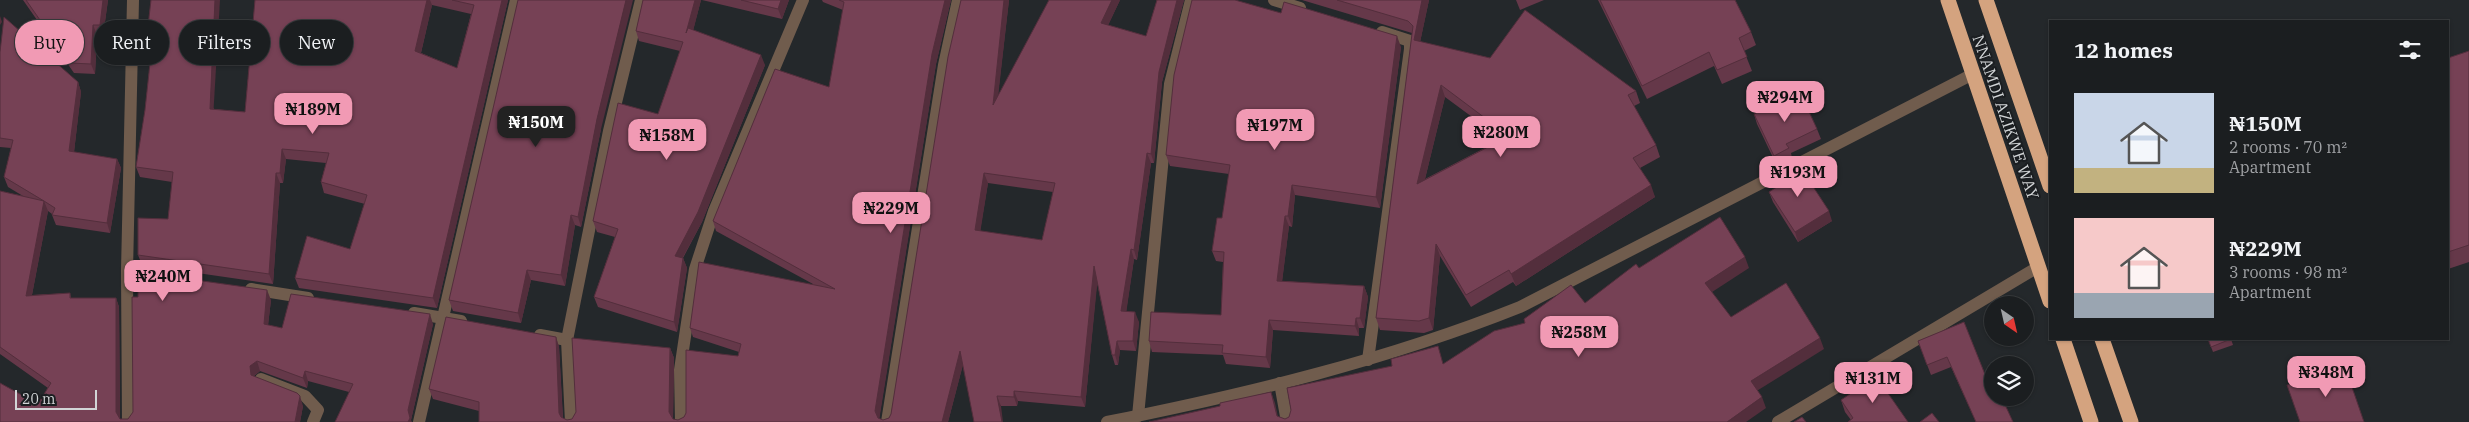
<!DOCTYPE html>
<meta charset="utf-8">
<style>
body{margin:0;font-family:"IBM Plex Serif",serif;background:#242729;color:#f1f3f6;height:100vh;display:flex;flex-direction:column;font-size:19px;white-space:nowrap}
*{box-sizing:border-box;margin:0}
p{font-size:16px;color:#a0a2a5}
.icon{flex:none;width:28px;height:28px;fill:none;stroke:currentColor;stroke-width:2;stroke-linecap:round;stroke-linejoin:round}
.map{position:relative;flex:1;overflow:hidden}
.details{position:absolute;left:2049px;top:20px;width:400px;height:320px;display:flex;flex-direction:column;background:#1b1e20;border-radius:0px;box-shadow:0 1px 4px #0004,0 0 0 1px #393c3e}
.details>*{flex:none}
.hud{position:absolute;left:15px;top:20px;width:475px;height:45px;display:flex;gap:10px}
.needle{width:32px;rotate:146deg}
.controls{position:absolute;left:1984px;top:296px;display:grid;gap:10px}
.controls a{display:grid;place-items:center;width:50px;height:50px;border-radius:50%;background:#1b1e20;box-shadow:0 1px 4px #0004,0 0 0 1px #393c3e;font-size:25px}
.scale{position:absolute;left:15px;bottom:12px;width:82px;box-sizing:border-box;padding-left:5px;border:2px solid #d2d5d7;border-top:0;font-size:14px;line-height:18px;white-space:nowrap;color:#d2d5d7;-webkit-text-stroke:4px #1b1e21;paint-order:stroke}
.price{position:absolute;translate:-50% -42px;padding:0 11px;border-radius:10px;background:#f19ab4;color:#111;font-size:16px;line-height:32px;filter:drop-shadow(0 1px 2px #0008)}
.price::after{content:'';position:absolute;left:50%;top:30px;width:15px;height:11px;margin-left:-8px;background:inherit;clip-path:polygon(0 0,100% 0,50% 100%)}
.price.on{background:#222;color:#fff}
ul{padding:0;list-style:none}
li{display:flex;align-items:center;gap:15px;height:125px;padding:0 25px}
li span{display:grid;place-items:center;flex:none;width:140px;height:100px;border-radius:0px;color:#555}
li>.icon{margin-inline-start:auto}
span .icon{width:60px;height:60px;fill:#fffc;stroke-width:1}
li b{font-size:21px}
h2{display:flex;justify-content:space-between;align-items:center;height:60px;padding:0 25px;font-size:21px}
.pill{padding:0 18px;border-radius:22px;background:#1b1e20;box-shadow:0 1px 4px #0004,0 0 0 1px #393c3e;font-size:18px;line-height:45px}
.pill.on{background:#f19ab4;color:#111}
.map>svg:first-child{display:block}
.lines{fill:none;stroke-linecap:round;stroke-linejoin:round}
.street{stroke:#705c4d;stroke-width:12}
.highway{stroke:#d4a37f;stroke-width:15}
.wall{fill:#653849;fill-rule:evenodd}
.shaded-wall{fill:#532e3c}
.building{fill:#764155;stroke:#532e3c;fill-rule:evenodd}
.labels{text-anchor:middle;stroke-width:4;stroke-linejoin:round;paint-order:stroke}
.street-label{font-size:16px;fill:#d2d5d7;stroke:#1b1e21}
</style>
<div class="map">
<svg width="2469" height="422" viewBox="0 0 2469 422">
<rect width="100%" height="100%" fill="#24282b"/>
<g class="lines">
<g class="street">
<path d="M1274,0L1300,8"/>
<path d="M127,271L155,275"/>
<path d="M251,289L308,298"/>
<path d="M414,313L461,321"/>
<path d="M540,335L567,340"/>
<path d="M1368,360L1410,49V41L1382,32"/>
<path d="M261,379L305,396L318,410L313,422"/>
<path d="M1280,383L1287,422"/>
<path d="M1138,416L1170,84L1191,0"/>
<path d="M128,422L127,271L133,0"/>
<path d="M419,422L516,0"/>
<path d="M571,422L567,340L609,131L641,0"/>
<path d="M681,422L680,370L695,269L714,211L803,0"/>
<path d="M887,422L944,65L958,0"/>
<path d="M1107,422C1248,394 1387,360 1520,307L1973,74"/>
<path d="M1778,422L2038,267"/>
</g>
<g class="highway">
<path d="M1948,0L2050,301"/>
<path d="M1986,0L2050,186"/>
<path d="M2063,339L2091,422"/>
<path d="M2102,339L2131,422"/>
</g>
</g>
<g class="wall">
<path d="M23,0H108L103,36L97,35L95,74L74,73Z"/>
<path d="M151,0L214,109L245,112L255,0H508L437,308L299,288L295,278L350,249L365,204L324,193L321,182L326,163L286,159L283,183H280L273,284L142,265L138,255L168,219L172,182L140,177L136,167L145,110L152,45H151L147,35ZM432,5L471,14L457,68L421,53Z"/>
<path d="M643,0H701L693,30L765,65L702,222L683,258L687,268L677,332L598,307L594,297L615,237L597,232L593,221L658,114L680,51L639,41L636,31Z"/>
<path d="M702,0H789L782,19Z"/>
<path d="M822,0H951L936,64L879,419L883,420L889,418L891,414L961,0H1009L998,94L1120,0L1108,25L1146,36L1157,0H1184L1162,82L1154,163H1151L1137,260L1134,259L1126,312L1139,322L1136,351L1120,350L1118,365H1115L1112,355L1097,282L1085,407L1018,401L1017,406H1001L963,364L948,422H479V411L433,399L429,389L556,337L559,347L563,418L567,420L572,419L670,348L674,358L673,419L678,420L684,417L738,356L739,352L693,337L690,328L813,284L716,231L713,221L829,87L843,10L823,2ZM988,183L1053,192L1042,240L980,231Z"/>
<path d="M1302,0H1429L1420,42L1636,91L1640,103L1634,106L1656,145L1660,157L1640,168L1655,197L1516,286L1513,282L1471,307L1440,256L1433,330L1424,333L1380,330L1376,318L1412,33ZM1445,97L1502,139L1425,179Z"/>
<path d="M1516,0H1544L1520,10Z"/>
<path d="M1598,0H1735L1751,32L1756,45L1744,51L1752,71L1722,84L1714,66L1647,99Z"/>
<path d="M1281,13L1401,47L1380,208L1295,195L1292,227L1289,226L1282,281L1364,286L1368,297L1364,328H1359V336L1273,330L1270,368L1226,364L1223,355L1152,352L1149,341L1221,315L1223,262L1216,261L1212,251L1222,218L1229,174L1170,166L1166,155Z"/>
<path d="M2469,51V262L2448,269V58Z"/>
<path d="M0,52L78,82L81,92L74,152L117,159L121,168L110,233L56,225L52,215V214L48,211L32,295L70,293L71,298H116L119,307L120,419H128L271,300L268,325L282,328L433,324L411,420L349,392L308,381L307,388L260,371L254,376L303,406L300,422H0L38,404L48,388L0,354V191L23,196L8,187L4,177L11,148L0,147Z"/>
<path d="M1754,114L1817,129L1821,139L1791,153L1792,158L1777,166L1757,124Z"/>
<path d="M601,129L581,227L575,225L565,286L531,280L521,323L453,311L449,300Z"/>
<path d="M1781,170L1832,221L1798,242L1773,202L1769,192L1785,181Z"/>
<path d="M1964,322L1988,382L2013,422H1976L1951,367L1931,375L1918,341Z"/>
<path d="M2208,339H2231L2233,345L2213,352Z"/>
<path d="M1841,400L1908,422L1851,420L1845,412Z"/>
</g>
<g class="shaded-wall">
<path d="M103,0H108L103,36L100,25Z"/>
<path d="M215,0H220L213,119L210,109Z"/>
<path d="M427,0H430L432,5L419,61L415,51Z"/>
<path d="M502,0H508L437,308L433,298Z"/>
<path d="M626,0H633L601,129L581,227L578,217L597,119Z"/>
<path d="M695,0H701L690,43L686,33Z"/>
<path d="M781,0H789L782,19L778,9Z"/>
<path d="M945,0H951L936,64L879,421L875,411L932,54Z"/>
<path d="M1004,0H1009L996,115L993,105Z"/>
<path d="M1112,0H1120L1105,32L1101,23Z"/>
<path d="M1177,0H1184L1162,82L1154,163L1151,154L1159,72Z"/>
<path d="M1422,0H1429L1418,52L1414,40Z"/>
<path d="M0,16L2,22L0,25Z"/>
<path d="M93,25L97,35L95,74L91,64Z"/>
<path d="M1397,36L1401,47L1380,208L1376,197Z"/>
<path d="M761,55L765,65L702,222L678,266L675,256Z"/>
<path d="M78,82L81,92L73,161L69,151Z"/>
<path d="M1441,85L1445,97L1421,195L1417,184Z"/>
<path d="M282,149L286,159L283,183L280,173Z"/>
<path d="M1147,153L1151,163L1137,260L1134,250Z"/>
<path d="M117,159L121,168L110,233L107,223Z"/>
<path d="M276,173L280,183L273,284L269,274Z"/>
<path d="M984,173L988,183L979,240L975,230Z"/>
<path d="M1292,185L1295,195L1292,227L1288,216Z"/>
<path d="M1651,185L1655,197L1516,286L1511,274Z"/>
<path d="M44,201L48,211L30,305L26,296Z"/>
<path d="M1829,211L1832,221L1798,242L1795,232Z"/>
<path d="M571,215L575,225L565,286L561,275Z"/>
<path d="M1285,216L1289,226L1281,291L1277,281Z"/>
<path d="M1436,244L1440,256L1433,330L1429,318Z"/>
<path d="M1131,249L1134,259L1125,321L1121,311Z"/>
<path d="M1745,257L1749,268L1709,294L1705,283Z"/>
<path d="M683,258L687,268L677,332L674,322Z"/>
<path d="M1094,266L1098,276L1085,407L1081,397Z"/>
<path d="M527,270L531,280L521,323L518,313Z"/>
<path d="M1364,286L1368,297L1364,328L1360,318Z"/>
<path d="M267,290L271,300L267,334L264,324Z"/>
<path d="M116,298L119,307L120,422L116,412Z"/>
<path d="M1135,312L1139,322L1136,351L1133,341Z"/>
<path d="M430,314L433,324L411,420L412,422H408V410Z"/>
<path d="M1356,318L1359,328V336L1355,326Z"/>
<path d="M1269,320L1273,330L1270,368L1266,357Z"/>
<path d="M556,337L559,347L563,422L559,413Z"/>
<path d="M1820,338L1824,349L1755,392L1751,381Z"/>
<path d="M1117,341L1120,350L1118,365L1115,355Z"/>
<path d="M670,348L674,358L673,422L669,412Z"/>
<path d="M960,351L964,361L948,422H942Z"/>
<path d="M257,361L260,371L254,376L251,375L250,366Z"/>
<path d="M305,371L308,381L307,388L303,378Z"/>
<path d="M1014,391L1018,401L1017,406L1014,397Z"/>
<path d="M1271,392L1275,403L1279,422L1277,416Z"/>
<path d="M300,396L303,406L300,422H295Z"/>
<path d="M997,396L1001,406L1003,422H1002Z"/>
<path d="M1762,397L1766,408L1746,422H1727Z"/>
</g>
<g class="building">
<path d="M26,0H103L100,25H93L91,64L70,63Z"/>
<path d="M151,0H215L210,109L245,112L255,0H427L415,51L457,68L474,5L452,0H502L433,298L295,278L307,236L350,249L367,195L321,182L329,153L282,149L280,173H276L269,274L138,255V218L168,219L173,172L136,167L145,110L153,35H147Z"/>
<path d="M518,0H626L597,119L578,217L571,215L561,275L527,270L518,313L449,300Z"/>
<path d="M643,0H695L686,33L688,28L761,55L698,212L675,256L683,258L674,322L594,297L618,229L593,221L618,103L658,114L683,42L636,31Z"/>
<path d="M741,0H781L778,9Z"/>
<path d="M839,0H945L932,54L875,411L878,418L883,420L889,418L891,414L948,57L961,0H1004L993,105L1049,0H1112L1101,23L1146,36L1157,0H1177L1159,72L1151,154L1147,153L1134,250L1131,249L1121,311L1135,312L1133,341H1117L1115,355H1112L1094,266L1081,397L1014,391V397L997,396L1002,422H974L960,351L942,422H479V402L429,389L446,317L556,337L559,413L561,417L567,420L572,419L576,412L572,338L670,348L669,412L673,419L678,420L684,417L686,413V350L738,356L741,344L690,328L699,262L835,289L713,221L775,69L829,87L844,2ZM984,173L1055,183L1042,240L975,230Z"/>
<path d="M1192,0H1235L1281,13L1284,2L1397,36L1376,197L1292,185L1288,216H1285L1277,281L1364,286L1360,318H1356L1355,326L1269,320L1266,357L1222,353L1223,345L1149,341L1151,312L1221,315L1224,252L1212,251L1217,218H1222L1230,165L1166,155L1174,75Z"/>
<path d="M1337,0H1422L1414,40L1490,58L1525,10L1636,91L1628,95L1656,145L1633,158L1651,185L1511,274L1509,270L1466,295L1436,244L1429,318L1419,321L1376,318L1413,26L1408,21ZM1441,85L1509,136L1417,184Z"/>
<path d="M1600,0H1735L1751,32L1739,38L1747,57L1717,70L1709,52L1642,86Z"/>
<path d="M4,17L78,82L69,151L117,159L107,223L52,215L55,208L44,201L26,296L70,293V298H116V412L120,419H128L133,412L132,297H138V272L267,290L264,324L282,328L291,294L430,314L408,410L410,418L408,422H335L353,384L305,371L303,378L257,361L250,366L251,375L297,393L300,396L295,422H0V383L38,404L51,383L0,347V191L44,201L4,177L13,140L0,138V52Z"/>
<path d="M2469,51V245L2448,252V58Z"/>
<path d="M1800,92L1817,129L1786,144L1789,148L1774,156L1754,114Z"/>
<path d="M1797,162L1829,211L1795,232L1769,192L1786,181L1781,170Z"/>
<path d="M1720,217L1745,257L1705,283L1731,317L1786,283L1820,338L1751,381L1762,397L1727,422H1149L1220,406V403L1271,392L1277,416L1285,419L1289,417L1291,410L1287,388L1392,366L1391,359L1438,346L1443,364L1494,331L1525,323L1524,319L1571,285L1585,303L1636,264L1639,268Z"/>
<path d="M1964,322L1988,382L1992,380V398H2002L2013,422H1976L1947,357L1927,365L1918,341Z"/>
<path d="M2208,339H2231L2211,347Z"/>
<path d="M2344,364L2364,422H2300L2287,385Z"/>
<path d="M1876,376L1908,422H1848L1853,418L1841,400Z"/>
<path d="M1932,413L1939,422H1920Z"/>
<path d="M1802,417L1806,422H1794Z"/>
</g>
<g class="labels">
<g class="street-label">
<text transform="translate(2006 117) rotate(71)" y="6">NNAMDI AZIKWE WAY</text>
</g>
</g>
</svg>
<div class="controls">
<a><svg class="needle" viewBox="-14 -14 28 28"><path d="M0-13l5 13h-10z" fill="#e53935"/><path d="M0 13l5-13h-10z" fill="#a0a2a5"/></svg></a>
<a><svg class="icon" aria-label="layers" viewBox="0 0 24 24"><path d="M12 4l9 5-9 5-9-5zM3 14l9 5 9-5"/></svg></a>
</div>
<div class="scale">20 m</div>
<b class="price" style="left:1785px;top:123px">₦294M</b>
<b class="price" style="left:313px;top:135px">₦189M</b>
<b class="price on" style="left:536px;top:148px">₦150M</b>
<b class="price" style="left:1275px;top:151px">₦197M</b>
<b class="price" style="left:1501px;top:158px">₦280M</b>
<b class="price" style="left:667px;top:161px">₦158M</b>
<b class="price" style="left:1798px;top:198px">₦193M</b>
<b class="price" style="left:891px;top:234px">₦229M</b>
<b class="price" style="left:163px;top:302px">₦240M</b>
<b class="price" style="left:1579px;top:358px">₦258M</b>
<b class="price" style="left:2326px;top:398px">₦348M</b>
<b class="price" style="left:1873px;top:404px">₦131M</b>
<div class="hud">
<a class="pill on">Buy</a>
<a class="pill">Rent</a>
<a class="pill">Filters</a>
<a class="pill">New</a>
</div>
<section class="details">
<h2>12 homes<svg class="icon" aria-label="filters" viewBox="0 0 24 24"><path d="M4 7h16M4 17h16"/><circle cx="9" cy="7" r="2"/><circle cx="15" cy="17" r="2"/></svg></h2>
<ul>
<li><span style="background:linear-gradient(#c9d6e8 75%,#c2b280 0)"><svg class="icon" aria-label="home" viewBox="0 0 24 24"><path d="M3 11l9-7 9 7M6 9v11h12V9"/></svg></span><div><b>₦150M</b><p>2 rooms · 70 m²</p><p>Apartment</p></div></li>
<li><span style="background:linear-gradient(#f6c9c9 75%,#9aa5b1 0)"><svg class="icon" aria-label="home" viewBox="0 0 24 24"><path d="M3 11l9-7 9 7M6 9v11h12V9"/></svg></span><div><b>₦229M</b><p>3 rooms · 98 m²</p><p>Apartment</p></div></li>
</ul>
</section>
</div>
